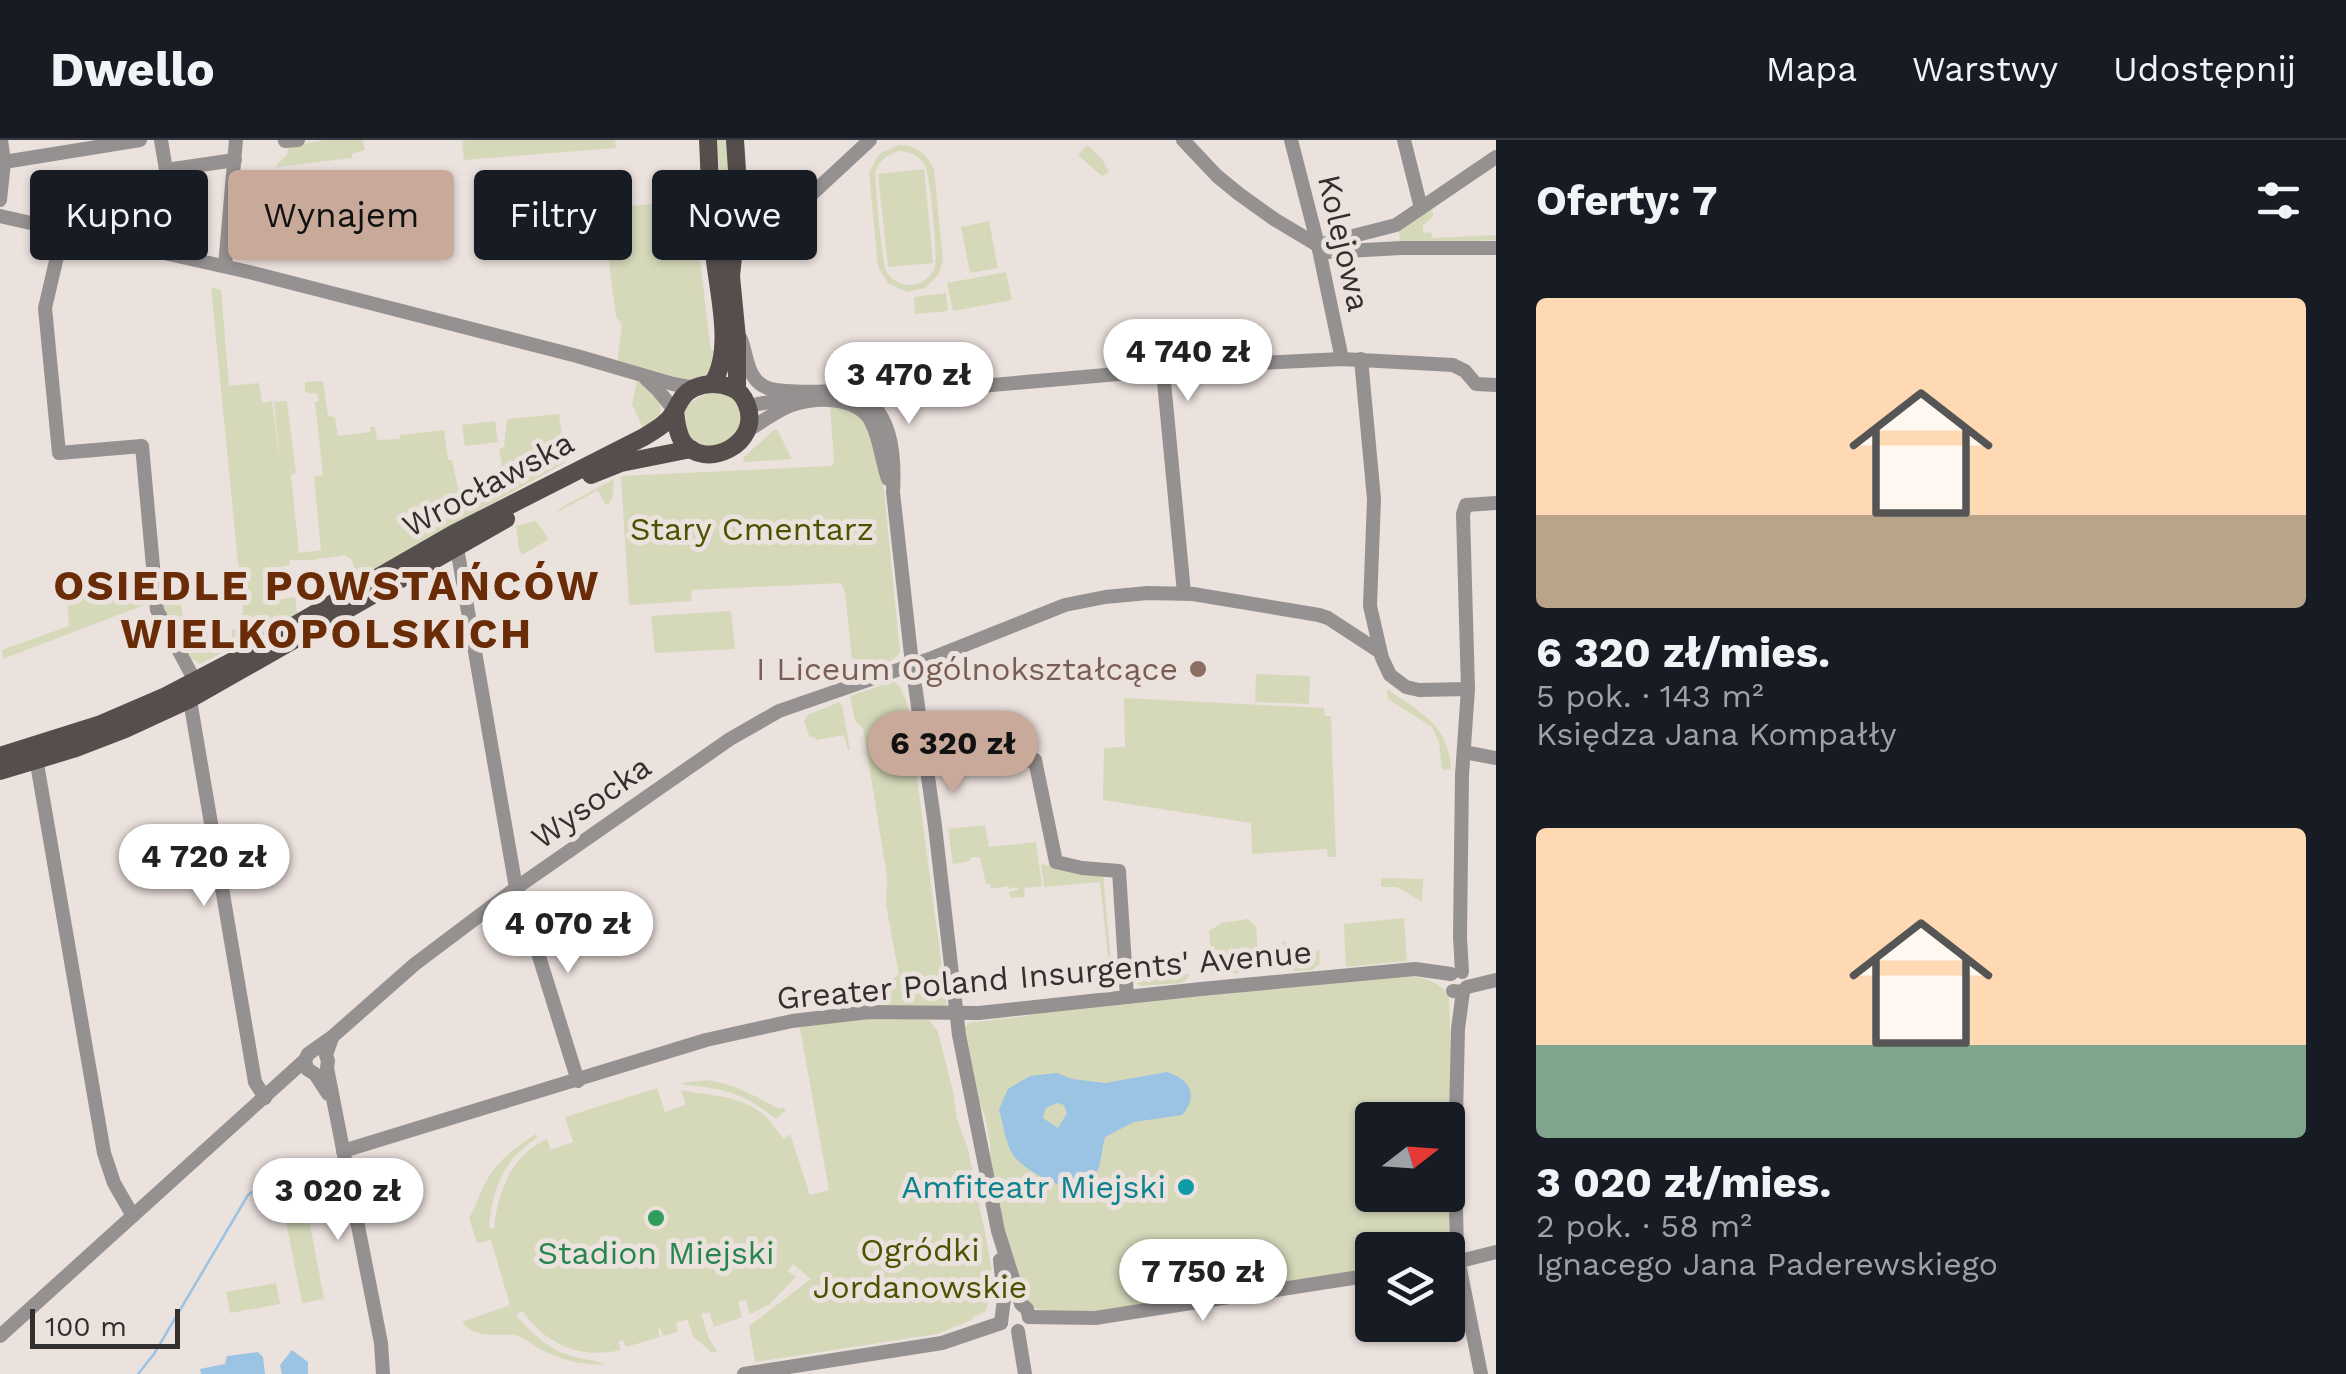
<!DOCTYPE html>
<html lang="pl">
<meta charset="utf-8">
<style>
body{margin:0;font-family:"Work Sans",sans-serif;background:#242831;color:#f1f3f6;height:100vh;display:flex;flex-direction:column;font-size:38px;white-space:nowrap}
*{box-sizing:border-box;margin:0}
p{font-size:32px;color:#9ea1a6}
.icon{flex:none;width:55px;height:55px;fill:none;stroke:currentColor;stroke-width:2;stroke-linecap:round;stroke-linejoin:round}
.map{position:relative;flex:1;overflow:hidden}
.sheet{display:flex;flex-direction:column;background:#171b24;width:850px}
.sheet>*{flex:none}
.banner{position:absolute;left:30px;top:30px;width:950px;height:90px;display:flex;gap:20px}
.needle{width:65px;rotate:73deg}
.controls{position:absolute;left:1355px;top:962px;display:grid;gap:20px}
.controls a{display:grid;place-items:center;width:110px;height:110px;border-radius:10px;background:#171b24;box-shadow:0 2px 8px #0004;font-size:50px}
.scale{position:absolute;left:30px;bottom:25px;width:150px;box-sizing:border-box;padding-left:10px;border:5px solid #332f2e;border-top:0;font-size:28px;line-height:35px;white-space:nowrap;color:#332f2e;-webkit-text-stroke:8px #ebe1dd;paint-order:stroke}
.price{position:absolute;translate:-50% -85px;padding:0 22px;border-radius:35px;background:#fff;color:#222;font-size:32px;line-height:65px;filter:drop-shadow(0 2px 5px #0008)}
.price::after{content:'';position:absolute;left:50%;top:60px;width:30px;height:22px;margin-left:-15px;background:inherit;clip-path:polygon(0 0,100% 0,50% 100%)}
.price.on{background:#c8a99a;color:#111}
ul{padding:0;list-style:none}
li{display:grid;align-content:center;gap:20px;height:530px;padding:0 40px}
li span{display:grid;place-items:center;height:310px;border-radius:10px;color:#555}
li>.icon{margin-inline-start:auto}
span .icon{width:180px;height:180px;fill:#fffc;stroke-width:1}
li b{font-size:42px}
h2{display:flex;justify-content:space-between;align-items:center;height:120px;padding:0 40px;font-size:42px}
.pill{padding:0 35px;border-radius:10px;background:#171b24;box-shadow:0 2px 8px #0004;font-size:35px;line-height:90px}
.pill.on{background:#c8a99a;color:#111}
header{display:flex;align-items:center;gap:60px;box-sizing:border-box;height:140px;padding:0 50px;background:#171b24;border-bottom:2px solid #363941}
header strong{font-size:48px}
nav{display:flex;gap:55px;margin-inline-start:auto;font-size:35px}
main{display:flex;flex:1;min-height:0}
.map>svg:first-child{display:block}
.green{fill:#d5d9ba;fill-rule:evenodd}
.water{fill:#9ac3e4;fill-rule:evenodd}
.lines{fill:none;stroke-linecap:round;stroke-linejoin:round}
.stream{stroke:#9ac3e4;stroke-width:2.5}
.minor{stroke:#959190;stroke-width:14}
.major{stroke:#564e4d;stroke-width:18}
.education-dot{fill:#8d6e63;stroke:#ebe1dd;stroke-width:4}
.culture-dot{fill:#0f9aa8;stroke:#ebe1dd;stroke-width:4}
.leisure-dot{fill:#2e9e5b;stroke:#ebe1dd;stroke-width:4}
.labels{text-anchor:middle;stroke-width:10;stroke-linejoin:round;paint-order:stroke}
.street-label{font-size:32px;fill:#332f2e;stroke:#ebe1dd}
.park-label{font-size:32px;fill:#4d5200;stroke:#ebe1dd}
.education-label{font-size:32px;fill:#785e54;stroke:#ebe1dd;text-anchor:end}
.culture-label{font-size:32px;fill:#0d838f;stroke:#ebe1dd;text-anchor:end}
.leisure-label{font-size:32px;fill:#27864d;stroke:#ebe1dd}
.district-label{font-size:42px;font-weight:bold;letter-spacing:2.5px;fill:#6a2c06;stroke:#ebe1dd}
</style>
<header>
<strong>Dwello</strong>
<nav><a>Mapa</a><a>Warstwy</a><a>Udostępnij</a></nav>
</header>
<main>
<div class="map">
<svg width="1496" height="1234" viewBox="0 0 1496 1234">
<rect width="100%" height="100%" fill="#ebe1dd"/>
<g class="green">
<path d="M325,0H363L365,10L352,14V18L277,27V24L287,15L289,6Z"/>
<path d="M471,0H615L616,8L464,20L462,1Z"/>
<path d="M717,0H729L734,56H722Z"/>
<path d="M898,5C916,5 927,13 934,30L943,121L938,135L925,148L907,152L888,143L878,127L869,32L879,14ZM899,11C910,12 920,15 925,26C930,34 938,116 935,126C932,136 923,144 912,145C902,146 891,140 886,131C882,122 874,40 876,30C880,19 889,14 899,11Z"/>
<path d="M1087,5L1102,19L1109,32L1102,36L1078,15Z"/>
<path d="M924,29L933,123L888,127L878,34Z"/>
<path d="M576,52L582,55L583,63C571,66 556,69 548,58L560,53Z"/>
<path d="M693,60L709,196L711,209L717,214L708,234L685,242L617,224L622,185L616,177L602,69Z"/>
<path d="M1432,67L1433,77L1423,85V93L1431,92L1432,98L1496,95V100L1404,104L1400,101L1399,91Z"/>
<path d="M989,81L998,128L970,133L961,87Z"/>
<path d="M1006,132L1012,160L953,171L947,143Z"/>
<path d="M211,147L221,150L229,246L259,243L262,263L272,261L280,322L274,262L287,261L296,333L291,335L299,413L321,410L314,337L323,335L315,262L319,261L317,254L305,252V242L323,241L328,275L335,278L338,296L370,292V287H375L377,300L400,299V295L444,290L448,320H452L458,348L500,343L498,326L502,325L499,309L504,307L507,279L559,274L565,323L485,367L358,442L352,420L345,415L312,420H290V425L284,426L285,436L274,437L276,460L295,457L297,474L255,499L233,508L244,484Z"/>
<path d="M946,153L948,171L915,174L914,157Z"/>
<path d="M637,240C654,249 666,262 658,282L645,292L632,264Z"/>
<path d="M727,251C740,266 748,279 732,296C726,303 728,303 718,305C709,306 701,304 692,303C665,270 695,253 727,251Z"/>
<path d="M830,265L841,266L865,280L878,317L884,350L900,512C890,527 870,526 853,529L845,452L841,443L692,450L691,461L629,465L621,336L832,326L834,321Z"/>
<path d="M495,281L498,302L465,306L462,285Z"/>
<path d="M775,289L778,291L792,319L744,322L743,318Z"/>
<path d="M614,339L613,357L609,364L606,365L598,350L556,373L564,366Z"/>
<path d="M536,381L548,398L546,401L522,415L519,409L516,386Z"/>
<path d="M168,445H172L180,454L184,489L178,494L164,468L163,447Z"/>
<path d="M142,449L144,465L3,519L2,510L69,486L67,458Z"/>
<path d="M731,471L735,509L655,513L651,476Z"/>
<path d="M241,486L230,509L200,524L191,518L186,508C191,492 206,493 221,492L222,498L232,497V490Z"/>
<path d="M1256,534L1310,536L1309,564L1255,562Z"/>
<path d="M895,542L900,547L907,563L947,866H888V840L899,835L886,765L887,737L867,612L863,588L855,581L850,556L888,543Z"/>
<path d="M1387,549C1420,572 1449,585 1451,629L1442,630L1439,602L1432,587L1388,559Z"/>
<path d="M1124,558L1324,568L1325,576H1331L1336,717H1328L1327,709L1252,714L1251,683L1103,660L1104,608L1125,607Z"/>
<path d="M839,562L842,565L850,610H848L844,595L816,600L815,597L810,598L804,581L808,575Z"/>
<path d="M985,685L989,707L1036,702L1042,746L1024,748L1025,757L1011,758L1009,752L1019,749L1016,747L1009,749L1008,746L991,749L990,744H986L980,717H971L970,721L953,724L948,689Z"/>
<path d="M1041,724L1103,734L1112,835L1115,836L1118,840L1115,845H1111L1100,742L1044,747Z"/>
<path d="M1381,738L1423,739L1422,762L1397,747H1381Z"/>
<path d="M1404,778L1407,821L1346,827L1344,784Z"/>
<path d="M1248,779L1256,787L1259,822L1263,823V828L1260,831L1213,835L1208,826L1212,825L1209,791L1222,783Z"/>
<path d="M1282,801H1285L1289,821L1316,819V811L1319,810L1320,824L1312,830L1294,831L1286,821Z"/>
<path d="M1132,818H1145L1146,829L1159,828L1160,833L1179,831L1180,834H1190L1186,840L1181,843L1140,846L1134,839Z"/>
<path d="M1403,835C1421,838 1440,840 1449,856L1452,964L1448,1113V1110H1372V1130L1079,1173L1041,1170L1030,1166L1017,1147L991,1027L990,1004L985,976L977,958L965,893V887L969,883L1026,876L1046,869ZM1372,980H1448V1055H1372Z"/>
<path d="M870,876L929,880L938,892L953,951L957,979L968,1009L987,1103L994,1144L986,1171L973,1177L972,1180L937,1194L755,1222L749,1186L811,1139L793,1124L788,1131L796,1137L769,1165L750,1174L746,1160L738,1162L742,1177L714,1187L709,1172L701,1174L709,1199L717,1211L712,1213L693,1196L687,1179L676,1183L678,1192L663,1196L660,1188L658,1189L660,1197L626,1207L623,1200L618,1202L621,1210C582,1219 545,1205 523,1171L516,1175C531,1193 548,1209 571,1216C582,1219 594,1220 605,1224C584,1226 561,1220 542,1210C534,1206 523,1196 514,1195C496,1194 474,1199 462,1182L510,1165L491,1100L477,1103L469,1078C476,1066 480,1052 487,1040C498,1020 517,1006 536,994L537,998C503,1019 492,1050 489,1088H494C498,1051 511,1016 547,999L551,1010L573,1002L565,977L657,948L665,972L686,965L681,950C713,957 743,954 768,979C775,986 777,991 784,999L790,994L810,1055L829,1050L799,883Z"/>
<path d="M709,940C740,946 752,955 779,969L783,967L786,970L776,979C745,954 724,948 685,945L681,943Z"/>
<path d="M304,1052L324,1159L302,1163L281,1056Z"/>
<path d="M276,1143L280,1164L230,1173L226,1152Z"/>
</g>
<g class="water">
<path d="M1167,932C1190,939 1199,956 1182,975L1134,982L1105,997C1101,1011 1102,1031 1090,1042C1072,1059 1025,1031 1013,1015C1005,1002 1003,983 999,969L1008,949L1030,936L1057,933L1072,939L1105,943ZM1057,963L1064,965L1067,973L1058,988L1043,978L1046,968Z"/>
<path d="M292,1210L308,1222V1234H282L280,1225Z"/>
<path d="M258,1212L263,1217L265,1234H201L200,1229L225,1224L227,1216Z"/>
</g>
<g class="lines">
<path class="stream" d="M138,1234L154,1214L248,1055L260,1046L315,1030"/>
<g class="minor">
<path d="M161,0L166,30L235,20"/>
<path d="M1183,0L1217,36L1239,54L1274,79L1329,112L1401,108H1496"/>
<path d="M1291,0L1318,105L1342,219"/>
<path d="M1404,0L1421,68"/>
<path d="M285,1L298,0"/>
<path d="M4,22L140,0"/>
<path d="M0,60L4,22L1,0"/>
<path d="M738,71C749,85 756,91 773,91"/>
<path d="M0,76L249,132L577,216L673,244L695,248"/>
<path d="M712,76L734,106L759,103L870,0"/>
<path d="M63,91L45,168L59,313L142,306L157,470L195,541L190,559L191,566L255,942L265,958"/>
<path d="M1318,105L1396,85L1496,17"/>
<path d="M225,126L236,0"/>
<path d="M741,199C746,212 747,232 758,242C766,250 777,250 787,251C806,253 834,250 850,253C893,264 895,316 893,352L912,524L935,686L959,895L998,1091L1021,1164L1027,1169L1029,1177"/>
<path d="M1361,219L1374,359L1370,466L1382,518L1390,535L1406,547L1419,550L1468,549"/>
<path d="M1163,231L1184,453"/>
<path d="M646,239L657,249L675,271"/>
<path d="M873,265L899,253L1222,225L1342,219L1453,225L1465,231L1476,244L1496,245"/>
<path d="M748,266L795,257"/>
<path d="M747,291C762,282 778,269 795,264C818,257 854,257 869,278C880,295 881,320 888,339"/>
<path d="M457,408L516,748L522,762L578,941"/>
<path d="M35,612L104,1013L114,1043L133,1076"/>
<path d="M1464,612L1496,618"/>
<path d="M1009,623L1035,620L1056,722L1082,728L1119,731L1127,857"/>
<path d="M1462,832L1460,797L1462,635L1468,549L1463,374L1466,365L1496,363"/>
<path d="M1453,851L1462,852L1467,847L1496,840"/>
<path d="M1463,851L1458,889L1455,1021L1457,1114L1481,1234"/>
<path d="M332,898L326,915L328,921L327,928L381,1203L383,1234"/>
<path d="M305,920L307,929L315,934L328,954"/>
<path d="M343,1011L706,900L792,881L869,872L979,873L1201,849L1415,829L1451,834"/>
<path d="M1000,1120L1004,1159L1001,1183"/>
<path d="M1448,1124L1496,1112"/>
<path d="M1029,1177L1095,1178L1372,1135"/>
<path d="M1018,1191L1025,1234"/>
<path d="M0,1196L305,920L308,914L332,897L415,824L516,748L730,599L779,571L932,518L1065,465L1105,457L1148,453L1193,454L1319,475L1328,478L1380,512"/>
<path d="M744,1234L942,1203L1001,1183"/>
</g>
<g class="major">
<path d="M708,0C710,37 710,74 714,111C717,150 735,210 712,244"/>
<path d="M735,0L739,61L731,136L737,198V250"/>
<path d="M591,335L621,323L691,309"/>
<path d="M0,616L101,584L166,556L231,522L453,394L644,297C655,290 667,284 674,272C680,262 682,254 694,248C706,243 720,243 732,248C740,251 744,257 747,265C762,305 704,331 683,302C677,293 676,281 675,271"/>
<path d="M0,631L73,609L125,589L190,559L506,379"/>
</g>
</g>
<circle class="education-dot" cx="1198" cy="529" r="10"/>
<circle class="culture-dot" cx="1186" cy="1047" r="10"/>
<circle class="leisure-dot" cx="656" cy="1078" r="10"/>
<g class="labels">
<g class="street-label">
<text transform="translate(1344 103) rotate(77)" y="11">Kolejowa</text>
<text transform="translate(488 344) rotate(-28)" y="11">Wrocławska</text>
<text transform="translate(591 662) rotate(-35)" y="11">Wysocka</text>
<text transform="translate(1044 835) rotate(-5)" y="11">Greater Poland Insurgents' Avenue</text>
</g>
<g class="park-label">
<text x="752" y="400">Stary Cmentarz</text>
<text x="920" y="1121">Ogródki<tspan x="920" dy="37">Jordanowskie</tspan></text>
</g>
<g class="education-label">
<text x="1178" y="540">I Liceum Ogólnokształcące</text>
</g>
<g class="culture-label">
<text x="1166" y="1058">Amfiteatr Miejski</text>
</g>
<g class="leisure-label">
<text x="656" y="1124">Stadion Miejski</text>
</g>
<g class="district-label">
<text x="327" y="460">OSIEDLE POWSTAŃCÓW<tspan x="327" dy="48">WIELKOPOLSKICH</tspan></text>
</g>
</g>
</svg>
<div class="controls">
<a><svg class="needle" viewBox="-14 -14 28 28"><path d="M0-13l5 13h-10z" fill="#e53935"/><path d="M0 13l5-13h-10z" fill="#9ea1a6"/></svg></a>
<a><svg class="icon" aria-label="layers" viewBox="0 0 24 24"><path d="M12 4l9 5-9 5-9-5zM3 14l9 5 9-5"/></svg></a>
</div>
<div class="scale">100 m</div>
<b class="price" style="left:1188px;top:264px">4 740 zł</b>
<b class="price" style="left:909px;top:287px">3 470 zł</b>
<b class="price on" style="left:953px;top:656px">6 320 zł</b>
<b class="price" style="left:204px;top:769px">4 720 zł</b>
<b class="price" style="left:568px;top:836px">4 070 zł</b>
<b class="price" style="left:338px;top:1103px">3 020 zł</b>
<b class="price" style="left:1203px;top:1184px">7 750 zł</b>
<div class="banner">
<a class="pill">Kupno</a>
<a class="pill on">Wynajem</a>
<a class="pill">Filtry</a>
<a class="pill">Nowe</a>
</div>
</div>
<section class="sheet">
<h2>Oferty: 7<svg class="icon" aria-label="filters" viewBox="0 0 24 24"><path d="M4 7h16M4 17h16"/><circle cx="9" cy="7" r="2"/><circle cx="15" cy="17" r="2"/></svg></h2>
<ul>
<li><span style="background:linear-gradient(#ffd9b3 70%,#b9a48a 0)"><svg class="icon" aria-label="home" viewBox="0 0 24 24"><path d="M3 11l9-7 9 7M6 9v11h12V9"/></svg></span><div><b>6 320 zł/mies.</b><p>5 pok. · 143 m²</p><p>Księdza Jana Kompałły</p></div></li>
<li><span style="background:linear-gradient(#ffd9b3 70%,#7fa58c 0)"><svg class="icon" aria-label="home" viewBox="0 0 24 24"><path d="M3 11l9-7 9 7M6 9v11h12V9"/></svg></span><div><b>3 020 zł/mies.</b><p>2 pok. · 58 m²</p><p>Ignacego Jana Paderewskiego</p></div></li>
</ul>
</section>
</main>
